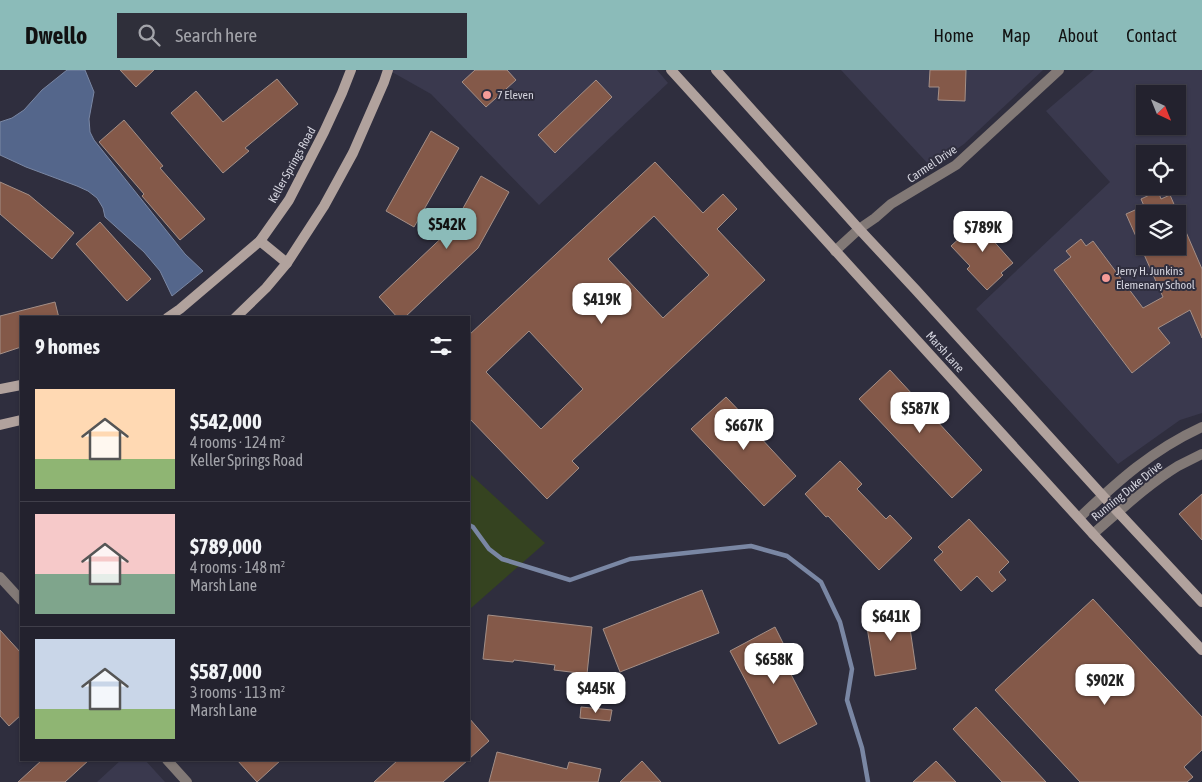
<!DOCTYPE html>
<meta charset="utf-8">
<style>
body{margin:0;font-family:"Asap Condensed",sans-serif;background:#2f2f3a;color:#f1f3f6;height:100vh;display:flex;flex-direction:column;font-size:19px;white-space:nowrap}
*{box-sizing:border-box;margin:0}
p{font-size:16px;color:#a3a4aa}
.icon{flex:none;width:28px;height:28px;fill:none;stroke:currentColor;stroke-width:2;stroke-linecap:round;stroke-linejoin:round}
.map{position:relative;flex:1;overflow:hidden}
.details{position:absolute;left:20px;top:246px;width:450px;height:445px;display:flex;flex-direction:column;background:#23222e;border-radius:0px;box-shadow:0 1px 4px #0004,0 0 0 1px #403f4a}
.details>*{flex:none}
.needle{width:32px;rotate:137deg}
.fabs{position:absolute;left:1136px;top:15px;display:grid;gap:10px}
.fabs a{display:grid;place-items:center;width:50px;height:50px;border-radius:0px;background:#23222e;box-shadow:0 1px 4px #0004,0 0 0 1px #403f4a;font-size:25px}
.price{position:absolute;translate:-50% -42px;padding:0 11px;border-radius:10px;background:#fff;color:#222;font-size:16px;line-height:32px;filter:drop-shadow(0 1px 2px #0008)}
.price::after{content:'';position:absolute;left:50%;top:30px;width:15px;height:11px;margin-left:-8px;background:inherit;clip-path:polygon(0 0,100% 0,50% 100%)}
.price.selected{background:#8bbbb9;color:#111}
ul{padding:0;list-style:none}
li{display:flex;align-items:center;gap:15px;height:125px;padding:0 15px}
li+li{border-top:1px solid #403f4a}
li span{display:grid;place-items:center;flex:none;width:140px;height:100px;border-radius:0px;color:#555}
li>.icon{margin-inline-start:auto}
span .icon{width:60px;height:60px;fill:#fffc;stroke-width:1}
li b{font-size:21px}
h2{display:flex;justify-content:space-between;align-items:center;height:60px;padding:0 15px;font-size:21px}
header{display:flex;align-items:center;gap:30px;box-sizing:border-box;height:70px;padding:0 25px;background:#8bbbb9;color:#111}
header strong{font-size:24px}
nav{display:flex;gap:28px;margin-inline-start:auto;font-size:18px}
.search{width:350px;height:45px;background:#2f2f3a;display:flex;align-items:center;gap:12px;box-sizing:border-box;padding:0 18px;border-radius:0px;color:#a3a4aa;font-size:19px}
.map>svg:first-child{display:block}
.built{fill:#3a394e;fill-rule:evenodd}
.green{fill:#354320}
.water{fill:#54668b;stroke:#7a87a4}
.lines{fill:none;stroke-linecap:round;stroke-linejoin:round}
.stream{stroke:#7a87a4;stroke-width:4.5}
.building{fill:#845949;stroke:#a48f87;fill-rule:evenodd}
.minor{stroke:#827976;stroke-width:10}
.secondary{stroke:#b1a29d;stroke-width:10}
.poi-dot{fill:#f59b98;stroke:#2f2e3e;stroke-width:2}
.labels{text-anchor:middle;stroke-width:4;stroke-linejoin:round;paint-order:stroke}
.poi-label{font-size:12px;fill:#d4d4de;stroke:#2f2e3e;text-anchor:start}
.street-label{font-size:12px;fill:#d4d4de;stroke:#2f2e3e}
</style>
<header>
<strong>Dwello</strong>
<div class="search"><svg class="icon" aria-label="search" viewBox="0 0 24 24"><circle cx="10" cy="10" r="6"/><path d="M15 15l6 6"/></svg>Search here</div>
<nav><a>Home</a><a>Map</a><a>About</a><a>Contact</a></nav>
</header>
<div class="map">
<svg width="1202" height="712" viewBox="0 0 1202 712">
<rect width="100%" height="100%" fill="#2f2e3e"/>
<g class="built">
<path d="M393,0H657L668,13L539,135L431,24L392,2Z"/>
<path d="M841,0H1043L964,74L931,97Z"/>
<path d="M1094,0H1202V343L1180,350L1118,394L976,239L1110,112L1046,41ZM1145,24H1178V56H1145ZM1145,84H1178V116H1145ZM1145,144H1178V176H1145Z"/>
<path d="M121,690H145L165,712H97Z"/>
</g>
<path class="green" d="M469,403L545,473L470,539L469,537Z"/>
<path class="water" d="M67,0H85L94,22L89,49L90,62L94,70L185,184L203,201L172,226L160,201L144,182L105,147L103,138L97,128L88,121L77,116L26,97L0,85V52L12,48L24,40L42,20Z"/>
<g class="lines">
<path class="stream" d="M469,455L473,457L489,479L502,489L570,510L630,489L751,476L787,486L821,512L840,552L852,599L847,630L862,678L868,712"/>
</g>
<g class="building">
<path d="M120,0H154L136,17Z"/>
<path d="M475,0H507L516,10L486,37L462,12Z"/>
<path d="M930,0H966L965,31L938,30L939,17H929Z"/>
<path d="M277,9L298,34L245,78L249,81L223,103L171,43L196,21L223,52Z"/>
<path d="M596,10L612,27L555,83L538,65Z"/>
<path d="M124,50L163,96L160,98L205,149L180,170L142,126L144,124L99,72Z"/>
<path d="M431,61L459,78L414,157L386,141Z"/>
<path d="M655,92L703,143L723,124L737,139L717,159L765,210L572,391L579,398L547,429L469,348V265ZM654,146L709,205L663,248L608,189ZM529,261L583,319L541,359L486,302Z"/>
<path d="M481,106L509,122L478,178L404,248H398L379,227L452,158Z"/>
<path d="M0,112L29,125L74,163L52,189L0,144Z"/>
<path d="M1158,121L1161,129L1170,125L1202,199V268L1190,240L1158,258L1170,273L1132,303L1054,200L1071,187L1066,181L1081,169L1086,176L1093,171L1143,238L1163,227L1126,144L1144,136L1141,129ZM1145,137L1148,144H1178V176H1145Z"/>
<path d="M988,146L1000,159L990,167L1013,193L1001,203L1003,205L987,220L967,199L970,196L951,176L974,155L976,157Z"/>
<path d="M100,152L151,209L127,231L76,174Z"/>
<path d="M55,232L59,248H21V277L0,284V246Z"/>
<path d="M890,300L982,400L952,428L859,329Z"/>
<path d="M726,327L748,350L746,352L796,406L764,436L691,359Z"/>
<path d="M840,391L862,414L857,419L886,449L890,445L912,468L879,500L828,446L826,447L805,424Z"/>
<path d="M1202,424V470L1179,444Z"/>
<path d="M969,449L1009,492L999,502L1006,510L992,522L977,506L961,521L934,490L943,482L938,477Z"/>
<path d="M702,520L719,563L620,602L603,559Z"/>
<path d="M1093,529L1202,647V680L1184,697L1193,707L1187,712H1080L995,620Z"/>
<path d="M907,538L916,599L875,606L865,545Z"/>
<path d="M488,545L592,557L587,604L554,600L555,595L514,590L513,592L483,589Z"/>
<path d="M775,557L790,587L784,591L817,654L779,674L730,581Z"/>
<path d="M0,560L21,583V645L9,656L0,646Z"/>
<path d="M581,637L612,640L610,651L580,648Z"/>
<path d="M976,637L1046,712H1002L953,659Z"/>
<path d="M469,648L489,671L469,689Z"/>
<path d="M497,682L567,699L569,692L601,699L598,712H489Z"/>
<path d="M42,690H89L65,712H18Z"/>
<path d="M237,690H281L257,712Z"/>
<path d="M398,690H468L443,712H374Z"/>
<path d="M642,691L661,712H620Z"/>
<path d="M936,691L956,712H913Z"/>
</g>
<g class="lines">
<g class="minor">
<path d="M835,181L859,159L875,148L891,134L956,95L1059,0"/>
<path d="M1079,448C1118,411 1152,380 1202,357"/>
<path d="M1093,464C1121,440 1147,415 1178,396C1186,392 1194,388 1202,384"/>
<path d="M0,507L21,530"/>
<path d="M167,690L187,712"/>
</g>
<g class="secondary">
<path d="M671,0L1093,464L1202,580"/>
<path d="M716,0L859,159L915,219L1103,426L1202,532"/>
<path d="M260,171L287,193"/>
<path d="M167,248L180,239L260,171L289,130L324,62L342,23L351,0"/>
<path d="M235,248L266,218L287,193L324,136L353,83L384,12L388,0"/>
<path d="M0,319L21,315"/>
<path d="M0,355L21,350"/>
</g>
</g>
<g class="poi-dot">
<circle cx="487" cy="25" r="5"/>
<circle cx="1106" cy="208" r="5"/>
</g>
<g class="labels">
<g class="poi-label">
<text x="497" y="29">7 Eleven</text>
<text x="1116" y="205">Jerry H. Junkins<tspan x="1116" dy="14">Elemenary School</tspan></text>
</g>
<g class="street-label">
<text transform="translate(932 94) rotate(-34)" y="4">Carmel Drive</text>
<text transform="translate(292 95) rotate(-61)" y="4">Keller Springs Road</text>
<text transform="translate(945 282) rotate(48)" y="4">Marsh Lane</text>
<text transform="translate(1127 421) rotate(-39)" y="4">Running Duke Drive</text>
</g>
</g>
</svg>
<div class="fabs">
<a><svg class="needle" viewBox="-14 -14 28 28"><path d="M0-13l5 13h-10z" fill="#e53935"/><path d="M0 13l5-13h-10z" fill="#a3a4aa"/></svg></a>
<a><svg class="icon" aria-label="locate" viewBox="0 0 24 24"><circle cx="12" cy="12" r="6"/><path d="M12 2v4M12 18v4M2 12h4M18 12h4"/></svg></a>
<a><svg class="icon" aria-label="layers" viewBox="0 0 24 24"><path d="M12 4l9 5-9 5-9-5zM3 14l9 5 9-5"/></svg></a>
</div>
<b class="price selected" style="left:447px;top:180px">$542K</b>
<b class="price" style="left:983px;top:183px">$789K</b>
<b class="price" style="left:602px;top:255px">$419K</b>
<b class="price" style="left:920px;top:364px">$587K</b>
<b class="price" style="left:744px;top:381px">$667K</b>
<b class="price" style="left:891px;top:572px">$641K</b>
<b class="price" style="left:774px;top:615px">$658K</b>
<b class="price" style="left:1105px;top:636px">$902K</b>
<b class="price" style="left:596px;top:644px">$445K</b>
<section class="details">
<h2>9 homes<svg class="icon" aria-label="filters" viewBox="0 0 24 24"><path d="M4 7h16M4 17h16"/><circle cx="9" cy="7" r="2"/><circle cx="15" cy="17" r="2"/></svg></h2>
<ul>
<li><span style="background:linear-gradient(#ffd9b3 70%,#8fb573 0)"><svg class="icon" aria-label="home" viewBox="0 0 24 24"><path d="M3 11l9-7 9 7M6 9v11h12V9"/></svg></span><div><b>$542,000</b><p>4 rooms · 124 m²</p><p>Keller Springs Road</p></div></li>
<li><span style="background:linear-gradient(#f6c9c9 60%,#7fa58c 0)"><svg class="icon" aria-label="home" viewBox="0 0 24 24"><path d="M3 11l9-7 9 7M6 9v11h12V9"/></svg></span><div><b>$789,000</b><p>4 rooms · 148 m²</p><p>Marsh Lane</p></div></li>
<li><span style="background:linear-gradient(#c9d6e8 70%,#8fb573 0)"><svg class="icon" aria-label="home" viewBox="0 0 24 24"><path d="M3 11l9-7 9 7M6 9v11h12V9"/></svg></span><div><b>$587,000</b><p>3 rooms · 113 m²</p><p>Marsh Lane</p></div></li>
</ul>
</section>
</div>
